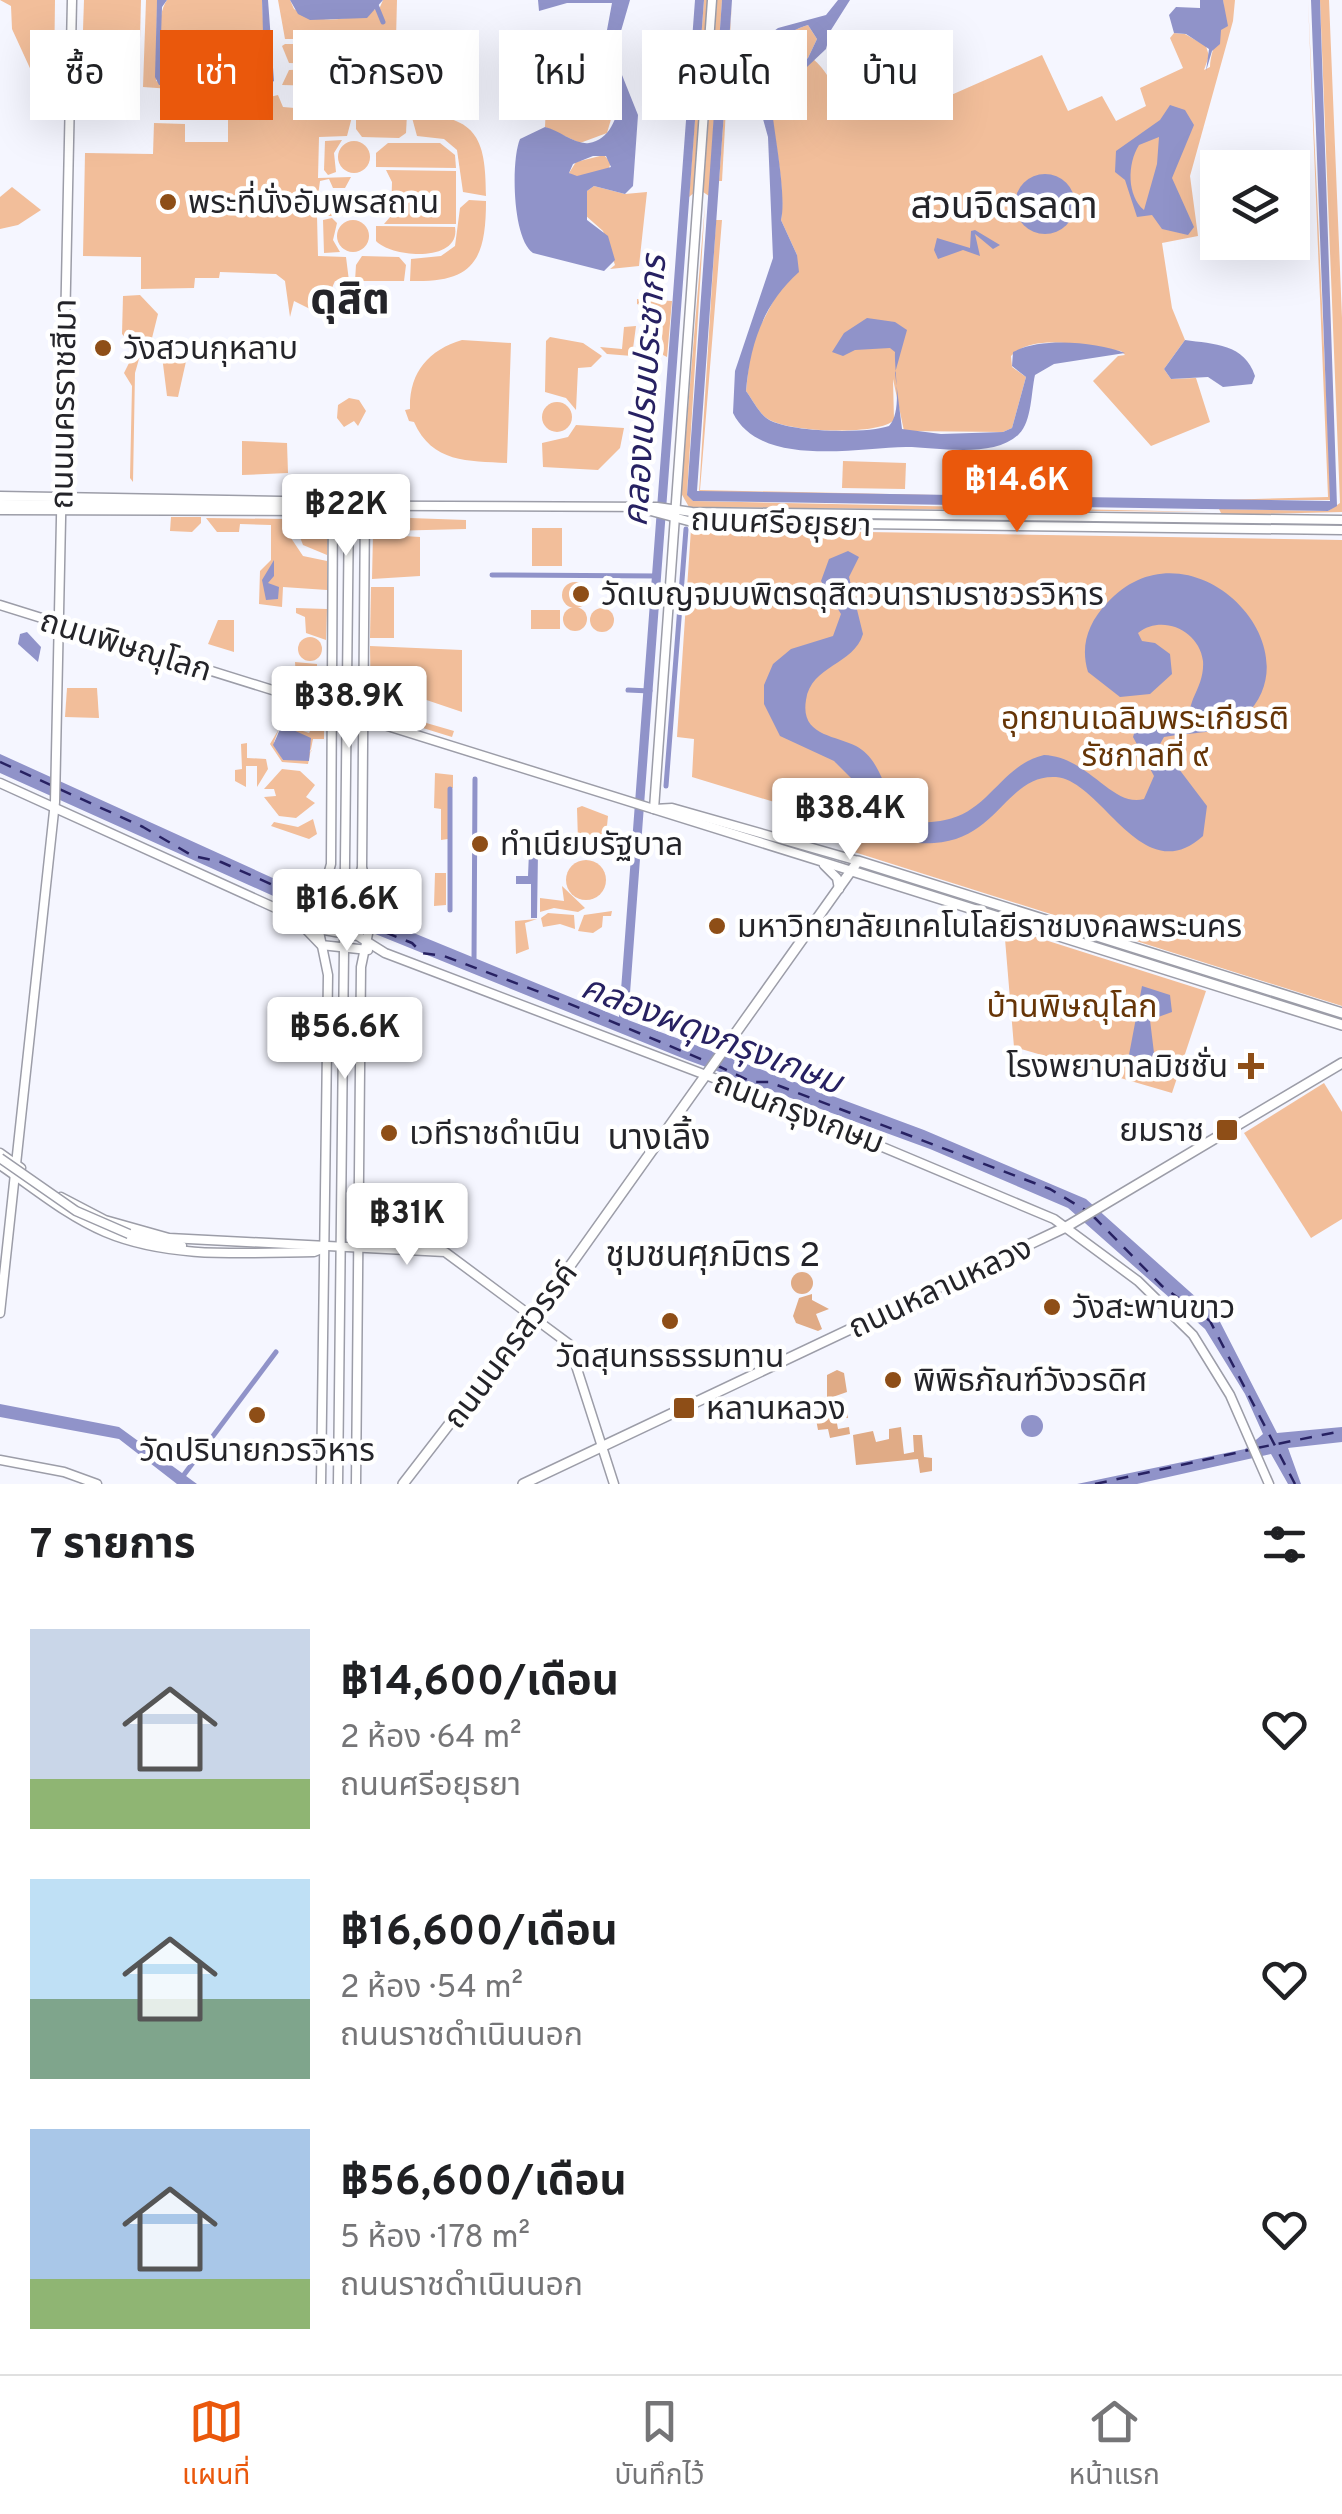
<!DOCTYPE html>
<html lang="th">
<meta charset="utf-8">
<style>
body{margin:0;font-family:Overpass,"Noto Sans Thai",sans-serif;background:#f2f2f2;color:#202124;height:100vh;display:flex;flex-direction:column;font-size:38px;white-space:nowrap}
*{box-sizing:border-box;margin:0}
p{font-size:32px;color:#757577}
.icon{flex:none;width:55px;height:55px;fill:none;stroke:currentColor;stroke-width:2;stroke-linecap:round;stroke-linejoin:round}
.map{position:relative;height:1484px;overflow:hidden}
.details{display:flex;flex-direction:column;background:#fff;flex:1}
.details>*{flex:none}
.banner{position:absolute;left:30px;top:30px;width:1282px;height:90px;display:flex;gap:20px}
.buttons{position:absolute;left:1200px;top:150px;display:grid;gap:20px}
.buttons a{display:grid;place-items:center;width:110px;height:110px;border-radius:0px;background:#fff;box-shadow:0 10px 40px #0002;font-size:50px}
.price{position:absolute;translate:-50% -85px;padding:0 22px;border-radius:10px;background:#fff;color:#222;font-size:32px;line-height:65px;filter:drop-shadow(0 2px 5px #0008)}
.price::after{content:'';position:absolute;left:50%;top:60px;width:30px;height:22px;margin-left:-15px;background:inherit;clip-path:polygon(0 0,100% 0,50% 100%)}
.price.active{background:#ea580c;color:#fff}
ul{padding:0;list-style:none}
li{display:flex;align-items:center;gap:30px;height:250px;padding:0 30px}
li span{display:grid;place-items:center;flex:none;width:280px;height:200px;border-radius:0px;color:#555}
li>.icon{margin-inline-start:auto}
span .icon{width:120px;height:120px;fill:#fffc;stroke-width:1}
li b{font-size:42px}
h2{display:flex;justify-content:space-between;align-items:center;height:120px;padding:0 30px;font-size:42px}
.chip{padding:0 35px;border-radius:0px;background:#fff;box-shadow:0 10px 40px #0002;font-size:35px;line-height:90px}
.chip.active{background:#ea580c;color:#fff}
.menu{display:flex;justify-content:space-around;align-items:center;height:140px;border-top:2px solid #e0e0e0;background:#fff;font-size:28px;color:#757577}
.menu a{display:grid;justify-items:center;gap:5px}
.menu .active{color:#ea580c}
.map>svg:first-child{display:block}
.green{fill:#f2be9a;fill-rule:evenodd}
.forest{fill:#e0ab86}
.water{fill:#9093c9;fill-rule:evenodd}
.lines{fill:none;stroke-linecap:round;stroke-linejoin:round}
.canal{stroke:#9093c9;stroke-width:5}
.ferry{stroke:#272162;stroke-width:2.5;stroke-dasharray:12 10;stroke-linecap:butt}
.secondary-casing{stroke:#9c9da8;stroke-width:11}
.primary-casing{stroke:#9c9da8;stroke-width:12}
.secondary{stroke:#fff;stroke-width:8}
.primary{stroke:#fff;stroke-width:9}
.secondary-bridge-casing{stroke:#9c9da8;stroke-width:11;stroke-linecap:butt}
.secondary-bridge{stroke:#fff;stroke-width:8}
.poi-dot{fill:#8e4e17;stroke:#fff;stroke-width:4}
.labels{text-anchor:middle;stroke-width:9;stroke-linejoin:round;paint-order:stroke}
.poi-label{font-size:32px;fill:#242429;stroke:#fff;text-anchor:start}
.street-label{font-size:32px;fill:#242429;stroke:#fff}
.park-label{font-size:32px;fill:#663507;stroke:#fff}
.water-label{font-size:35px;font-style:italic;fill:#272162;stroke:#fff}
.neighbourhood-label{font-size:35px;fill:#242429;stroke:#fff}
.quarter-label{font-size:38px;fill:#242429;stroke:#fff}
.district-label{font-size:42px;font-weight:bold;fill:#242429;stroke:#fff}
</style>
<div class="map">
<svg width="1342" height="1484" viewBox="0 0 1342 1484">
<rect width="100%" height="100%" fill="#f5f6ff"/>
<g class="green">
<path d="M0,0H55L54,77H34L12,29L11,6Z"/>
<path d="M84,0H141L139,78L133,90H81Z"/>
<path d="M146,0H157L156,81L172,85L171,89L143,87Z"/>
<path d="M167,0H262L265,66L192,72L164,68C156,54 157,14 167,0Z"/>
<path d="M278,0H290L294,9C319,26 353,20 380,7L383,0H397L396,39H285Z"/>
<path d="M704,0H709L695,192L689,197Z"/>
<path d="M717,0H722L709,196L703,192Z"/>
<path d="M732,0L722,181H719Z"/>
<path d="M1223,0H1235L1233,21L1190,176L1198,236L1162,243L1172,308L1185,340L1164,369L1171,379L1196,378L1210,422L1151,446L1093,381L1118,356L1125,355L1121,351C1090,348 1035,331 1011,356L1012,367L1026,377L1012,428L1003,432L904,431L893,379L894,420C879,436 783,433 765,417C758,411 752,399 746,391L751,344L797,255L781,220C786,189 774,137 770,102L813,59C825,68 830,83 841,91C859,104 896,81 913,73L933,103L1042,55L1068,111L1102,96L1116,121L1146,106L1140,88L1183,68L1170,38L1174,33L1185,34L1206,46L1209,56L1204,70L1210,67C1211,43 1227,26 1223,0Z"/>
<path d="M1308,0L1331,500H1219L1328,497Z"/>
<path d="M1320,0H1329L1342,318V512L1222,515L1219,509L1328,511L1340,503Z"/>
<path d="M808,25L817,39L808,58L764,87C755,53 779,34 808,25Z"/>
<circle cx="377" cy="53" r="12"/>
<path d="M285,44H319L322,54L315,64L289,63L282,46Z"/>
<path d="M315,69L321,86L282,85L289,70Z"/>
<path d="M604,70L615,76L619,92L607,133L580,143L545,127L546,104L565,73Z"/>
<path d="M278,95L283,107L353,113L347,136L319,137L318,178L351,177L345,188H333L329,179L320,181L317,203L327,214L333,204H346L351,216H317L318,256L346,257L349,281H335L328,297L310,309L294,301L290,317L285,281L276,274L220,272L219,278H195L194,288L141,289V257L83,256L85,153L153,154L154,123L185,124V142H228V107Z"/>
<path d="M356,113L407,114L406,133L399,138L362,137L356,129Z"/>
<path d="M411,114C476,115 486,136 486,196L463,192L457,150L444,139L417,136Z"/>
<path d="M342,140L334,153L336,172L328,175L324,170L325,141Z"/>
<circle cx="354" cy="157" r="16"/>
<path d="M388,143H440L455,155L456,168L376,167V153Z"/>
<path d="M604,155L611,163L608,170L574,177L569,173L576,162Z"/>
<path d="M386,170L456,171V224H384L391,216L392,182Z"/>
<path d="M594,186L625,194L647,192L639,266L610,269L615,265L603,231L585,215L587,191Z"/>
<path d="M12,187L41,210L18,225L0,229V197Z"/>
<path d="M469,200L486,201C486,261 473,283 410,281L411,259L441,256L455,246L460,208Z"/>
<path d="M705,204L687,494L693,501L1210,512L689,507L681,493Z"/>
<path d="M332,218L337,223L333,240L340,252L324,253L323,220Z"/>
<circle cx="353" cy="236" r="16"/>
<path d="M716,220H722L700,490L1210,501L699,493Z"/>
<path d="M376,226L455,227C461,263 392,258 376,241Z"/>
<path d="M362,256L399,257L406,265L404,281H355L356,265Z"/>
<path d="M140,295L158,314L150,346H133L122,334L123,296Z"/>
<path d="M637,299L672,301L667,357L663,355L661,315L637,304Z"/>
<path d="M636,326L632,356L607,354L600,347L622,349L624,327Z"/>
<path d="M550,337L583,343L602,356L591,367L578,368L576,410L566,398L545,392L546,341Z"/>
<path d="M462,340L511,343L507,463C468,461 432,463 414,422L409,421L405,410L410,409C409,373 428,350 462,340Z"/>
<path d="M135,351H151L153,359H139L135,373L133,482L130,478L132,386L124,373Z"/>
<path d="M162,356L187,357L178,397L167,396Z"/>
<path d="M349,398L359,400L366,411L358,426L354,421L344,427L337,418L338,405Z"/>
<circle cx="557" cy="417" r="15"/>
<path d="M576,425L624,428L620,448L598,470L543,467L542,443L568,437Z"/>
<path d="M242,441L287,443L288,473L242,475Z"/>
<path d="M843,461L906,463L905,489L842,488Z"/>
<path d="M703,515L957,518L958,520L684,516Z"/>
<path d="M171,517H201V523L192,532L170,531Z"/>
<path d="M382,517L466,520V529L387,531V535L420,537V576L372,579L373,534Z"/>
<path d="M206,518L286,519L289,535L303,556L327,561V590L283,587L282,607L259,604L260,571L271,560V525L240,524L239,532H217Z"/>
<path d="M293,519L322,520L328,529L327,555L303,545Z"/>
<rect x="532" y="528" width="30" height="38"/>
<path d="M691,529L1342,540V1006L851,851L856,827L692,777L694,739L677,737Z"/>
<circle cx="575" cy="595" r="13"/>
<path d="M371,587H394V638H370Z"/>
<circle cx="575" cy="619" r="12"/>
<path d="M296,608L327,609L326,640L306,633L305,617L296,613Z"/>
<circle cx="602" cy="620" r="12"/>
<rect x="531" y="610" width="29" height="19"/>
<path d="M218,620H234V652L208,644Z"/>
<circle cx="310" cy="649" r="12"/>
<path d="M370,646L462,650V712L382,685L383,695L389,696L385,711L454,731L452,737L371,712Z"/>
<path d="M295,662L317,664V675L326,678L325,685L296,678Z"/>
<path d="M67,688H97L99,718L65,717Z"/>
<path d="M317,719L324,720V739H313L308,764L282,762L270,744L282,724L309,733ZM280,726L312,751L283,760L274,742Z"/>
<path d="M247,743V758L266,759L268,769L257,787V766H246V787L235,781V770L242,769L241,744Z"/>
<path d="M282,769L300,771L315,785L306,797L315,803L296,818L279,816L264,797L276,796L274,789H264Z"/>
<path d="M435,773L453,775V788H448V839L441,840V809L434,808Z"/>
<path d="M582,806L608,816L604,855L589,853L578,841L577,808Z"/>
<path d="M313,819L317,834L309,839L271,826L274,822L298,827Z"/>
<circle cx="586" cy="880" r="20"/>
<path d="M435,873H446V905L434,906Z"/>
<path d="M562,886L585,908L578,912L554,908L540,912V898L564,901Z"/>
<path d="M612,911L611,916H603L602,927L593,933L578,931L584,915Z"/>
<path d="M548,913L574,915L575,929L560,924L543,927L541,918Z"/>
<path d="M537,919L525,923L529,949L516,954L515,921Z"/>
<path d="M1014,930L1206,991L1172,1093L1014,1047L1005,939H1010Z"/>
<path d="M1324,1083L1342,1112V1219L1311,1238L1244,1133Z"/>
</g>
<g class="forest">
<circle cx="802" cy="1283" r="11"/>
<path d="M812,1294V1300L829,1309L816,1314L822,1329L818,1331L796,1323L793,1316L799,1298Z"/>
<path d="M837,1370L844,1373L847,1392L827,1399V1375Z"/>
<path d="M846,1405L848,1418H836L838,1429L849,1427L850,1434L830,1438L828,1429L818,1430L815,1414L828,1411L830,1415Z"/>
<path d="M901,1427L904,1454L914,1452L913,1435H922L924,1457L932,1458V1471L920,1473L918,1459L856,1465L853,1435L873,1431L876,1442L889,1439V1429Z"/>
</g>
<g class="water">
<path d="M157,0H167L162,7L160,65L192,72L264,66L262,0H268L274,81L265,87L239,81L214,87L159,85L155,77Z"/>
<path d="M290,0H383L367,18L310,20L298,14Z"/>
<path d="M538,0H630L614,55L638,115L633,186L625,194L594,186L587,191V220L608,236L615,260L604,271L533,253C512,239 511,160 520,139L545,127C559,130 575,145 589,143C619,138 626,91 611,71L573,70L576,64L602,57L612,3H567L539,11ZM593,156H606L611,167L577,176L569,173L573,164Z"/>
<path d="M695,0H704L628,1020L924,1130L1086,1199L1217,1316L1277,1433L1342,1427V1442L1288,1448L1301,1484H1288L1271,1454L1137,1484H1077L1245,1449L1263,1434L1245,1394L1205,1329L1068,1208L930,1149L687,1060L363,929L331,922L0,773V754L330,904L360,911L619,1017Z"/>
<path d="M722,0H732L697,491L1330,501L1311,0H1320L1337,506L1328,511L693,501L687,495Z"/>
<path d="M838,0H850L831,30L826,49L771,101C774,134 787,195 781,220L797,255L799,272C763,304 750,345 746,391C752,399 758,411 765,417C783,433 867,434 889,426C903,411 894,372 895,352L890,348L855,350L843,356L832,352L844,333L867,318L895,322L907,330L895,373L902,429L941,434L1003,432L1012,428L1026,377L1012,366L1013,352C1041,337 1096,342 1125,353L1054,364L1035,375C1031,392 1032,421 1019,434C994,459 937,447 906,447C857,448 760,468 733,413L735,371L773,258L768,137L753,83L755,67L770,34L778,28L826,15ZM808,25L817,39L808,58L764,87C755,54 779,34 808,25Z"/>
<path d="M1200,0H1223L1228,26L1221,30L1220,44L1212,51L1206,71L1209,49L1186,34L1174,33L1169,15L1176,7L1200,8Z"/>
<path d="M1170,105L1185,110L1194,125L1172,178L1194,227L1188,235L1162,229L1152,215L1137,217L1125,180L1115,172L1116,151L1160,120ZM1159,137L1157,164L1144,210C1127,196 1127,164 1139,145Z"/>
<circle cx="1045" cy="204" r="30"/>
<path d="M975,230L1000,245L993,249L975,234L980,256L963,250L938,259L934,250L937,238L970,248L971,231Z"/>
<path d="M1185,340C1214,344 1245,344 1255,376L1252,384L1223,387L1208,377L1171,379L1164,369Z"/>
<path d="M848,551L859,557L849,577L863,634C854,665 811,665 806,700C800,736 835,735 856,746C896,767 877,835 945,820C990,811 1001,765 1044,755C1089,757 1112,808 1144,799L1154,776L1133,737L1137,724C1151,715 1167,728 1182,719C1189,715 1190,707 1193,699C1199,686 1204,675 1203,661C1199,630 1162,614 1138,633L1142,641L1155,643L1170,654L1172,674L1150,694L1120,697L1088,672C1080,646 1088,623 1107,603C1188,514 1320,646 1244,717C1224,735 1189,732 1164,737L1160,744L1207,806L1203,836C1142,891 1103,781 1056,777C1007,774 998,840 934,843C922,844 908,843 897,837L899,827L891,814L873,811L869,796L834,761L780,736L764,704V685L773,664L791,649L833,636L841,614L821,581L829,559Z"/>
<path d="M274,560V576L268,583L279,587L278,599L266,600L262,580Z"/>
<path d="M27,632L41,647L38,662L18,644L20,634Z"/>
<path d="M282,725L311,738L309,761L283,760L273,745Z"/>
<path d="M529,852H538L537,918H531V884H516V876H528Z"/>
<path d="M1142,986L1170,995L1172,1012L1150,1020L1154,1053L1150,1060L1129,1055Z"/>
<path d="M0,1404L119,1427L197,1484H177L119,1439L0,1417Z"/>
<circle cx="1032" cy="1426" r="11"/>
</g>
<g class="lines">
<g class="canal">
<path d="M374,0L383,22"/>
<path d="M492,575L658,576"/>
<path d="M628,690L650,691"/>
<path d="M666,786L686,529"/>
<path d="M450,910V789"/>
<path d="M474,961L475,779"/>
<path d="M183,1476L276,1352"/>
</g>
<g class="ferry">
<path d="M0,762L143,827L193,856L221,862L316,904"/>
<path d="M324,908L412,943L422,953L444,956L558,999L708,1062"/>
<path d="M716,1065L752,1082H769L1050,1189L1087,1211"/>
<path d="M1093,1216L1162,1286L1210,1321L1295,1484"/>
<path d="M1257,1448L1342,1431"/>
<path d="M1095,1484L1249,1450"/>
</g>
<g class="secondary-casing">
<g id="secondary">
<path d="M0,496L336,502"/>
<path d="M0,504L657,507L692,512L1342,520"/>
<path d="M0,510L335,511"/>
<path d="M647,510L692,522L1342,530"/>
<path d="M350,539L380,505"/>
<path d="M0,605L852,871"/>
<path d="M0,783L324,930L358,936L385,953L761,1096L1054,1219L1138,1281L1193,1335L1230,1395L1269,1484"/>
<path d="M654,809L712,0"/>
<path d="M654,809L672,808L858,861"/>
<path d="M824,865L837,878L839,889"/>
<path d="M345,903L352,896L362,868"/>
<path d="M295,918L321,945L368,950"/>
<path d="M0,1153L21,1168"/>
<path d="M0,1165C34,1188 67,1216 105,1232C169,1259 246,1253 314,1252L324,1248"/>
<path d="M61,1197L105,1220L169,1238L445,1252L569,1344L614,1484"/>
<path d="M129,1234L182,1246"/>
<path d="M0,1313L55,802L72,0"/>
<path d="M0,1460L64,1472L97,1484"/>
<path d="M321,1484L328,975L316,917L331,864L333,500"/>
<path d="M338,1484L349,506"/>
<path d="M356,1484L361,967L374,905L362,868L365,505"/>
</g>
</g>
<g class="primary-casing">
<g id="primary">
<path d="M852,871L1342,1025"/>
<path d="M403,1484L555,1287L858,861L1342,1013"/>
<path d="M523,1484L1066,1227L1342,1063"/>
</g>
</g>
<use href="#secondary" class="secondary"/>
<use href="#primary" class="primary"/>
<g class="secondary-bridge-casing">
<path id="secondary-bridge" d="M0,1158L76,1211L129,1234"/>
</g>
<use href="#secondary-bridge" class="secondary-bridge"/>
</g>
<g class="poi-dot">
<circle cx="168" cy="202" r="10"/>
<circle cx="103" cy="348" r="10"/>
<circle cx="581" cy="594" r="10"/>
<circle cx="480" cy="844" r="10"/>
<circle cx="717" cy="926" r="10"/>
<path d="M1246 1051h10v10h10v10h-10v10h-10v-10h-10v-10h10z"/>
<rect x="1215" y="1118" width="24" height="24" rx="5"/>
<circle cx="389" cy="1133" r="10"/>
<circle cx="1052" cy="1307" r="10"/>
<circle cx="670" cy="1321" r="10"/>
<circle cx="893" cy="1380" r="10"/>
<rect x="672" y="1396" width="24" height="24" rx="5"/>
<circle cx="257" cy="1415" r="10"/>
</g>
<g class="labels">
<g class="poi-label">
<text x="188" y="213">พระที่นั่งอัมพรสถาน</text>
<text x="123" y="359">วังสวนกุหลาบ</text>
<text x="601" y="605">วัดเบญจมบพิตรดุสิตวนารามราชวรวิหาร</text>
<text x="500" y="855">ทำเนียบรัฐบาล</text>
<text x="737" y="937">มหาวิทยาลัยเทคโนโลยีราชมงคลพระนคร</text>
<text x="1228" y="1077" text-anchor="end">โรงพยาบาลมิชชั่น</text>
<text x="1204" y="1141" text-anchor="end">ยมราช</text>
<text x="409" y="1144">เวทีราชดำเนิน</text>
<text x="1072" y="1318">วังสะพานขาว</text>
<text x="670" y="1367" text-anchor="middle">วัดสุนทรธรรมทาน</text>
<text x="913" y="1391">พิพิธภัณฑ์วังวรดิศ</text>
<text x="706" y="1419">หลานหลวง</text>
<text x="257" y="1461" text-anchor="middle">วัดปรินายกวรวิหาร</text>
</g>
<g class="street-label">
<text transform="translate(63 404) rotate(-89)" y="11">ถนนนครราชสีมา</text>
<text transform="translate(781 522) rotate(2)" y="11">ถนนศรีอยุธยา</text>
<text transform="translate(126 645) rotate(17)" y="11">ถนนพิษณุโลก</text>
<text transform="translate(799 1112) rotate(21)" y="11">ถนนกรุงเกษม</text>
<text transform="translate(940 1287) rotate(-25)" y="11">ถนนหลานหลวง</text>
<text transform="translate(510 1345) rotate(-53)" y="11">ถนนนครสวรรค์</text>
</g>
<g class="park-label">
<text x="1145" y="729">อุทยานเฉลิมพระเกียรติ<tspan x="1145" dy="37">รัชกาลที่ ๙</tspan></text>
<text x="1072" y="1017">บ้านพิษณุโลก</text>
</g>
<g class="water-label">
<text transform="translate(644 391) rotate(-86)" y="12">คลองเปรมประชากร</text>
<text transform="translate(712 1034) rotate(21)" y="12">คลองผดุงกรุงเกษม</text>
</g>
<g class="neighbourhood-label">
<text x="659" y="1149">นางเลิ้ง</text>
<text x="713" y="1266">ชุมชนศุภมิตร 2</text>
</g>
<g class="quarter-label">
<text x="1004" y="218">สวนจิตรลดา</text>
</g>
<g class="district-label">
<text x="350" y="313">ดุสิต</text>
</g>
</g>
</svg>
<div class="buttons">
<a><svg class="icon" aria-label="layers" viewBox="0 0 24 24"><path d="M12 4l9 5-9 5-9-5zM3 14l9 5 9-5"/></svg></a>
</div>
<b class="price active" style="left:1017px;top:535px">฿14.6K</b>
<b class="price" style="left:346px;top:559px">฿22K</b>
<b class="price" style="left:349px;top:751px">฿38.9K</b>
<b class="price" style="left:850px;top:863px">฿38.4K</b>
<b class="price" style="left:347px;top:954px">฿16.6K</b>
<b class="price" style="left:345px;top:1082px">฿56.6K</b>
<b class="price" style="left:407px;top:1268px">฿31K</b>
<div class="banner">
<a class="chip">ซื้อ</a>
<a class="chip active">เช่า</a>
<a class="chip">ตัวกรอง</a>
<a class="chip">ใหม่</a>
<a class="chip">คอนโด</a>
<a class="chip">บ้าน</a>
</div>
</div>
<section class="details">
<h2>7 รายการ<svg class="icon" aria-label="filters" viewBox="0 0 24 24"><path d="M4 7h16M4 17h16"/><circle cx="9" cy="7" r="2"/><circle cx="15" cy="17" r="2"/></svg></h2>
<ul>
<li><span style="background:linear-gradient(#c9d6e8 75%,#8fb573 0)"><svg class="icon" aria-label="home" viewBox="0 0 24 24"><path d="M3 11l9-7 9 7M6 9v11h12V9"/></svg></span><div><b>฿14,600/เดือน</b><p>2 ห้อง · 64 m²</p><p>ถนนศรีอยุธยา</p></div><svg class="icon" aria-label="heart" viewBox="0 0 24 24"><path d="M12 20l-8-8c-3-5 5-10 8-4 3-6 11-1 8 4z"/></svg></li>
<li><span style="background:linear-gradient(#bfe0f5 60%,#7fa58c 0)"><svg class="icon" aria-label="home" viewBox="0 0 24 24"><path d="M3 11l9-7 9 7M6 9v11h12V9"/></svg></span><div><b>฿16,600/เดือน</b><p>2 ห้อง · 54 m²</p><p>ถนนราชดำเนินนอก</p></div><svg class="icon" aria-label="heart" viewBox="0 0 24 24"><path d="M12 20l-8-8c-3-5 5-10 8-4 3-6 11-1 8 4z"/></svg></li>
<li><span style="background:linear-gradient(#a9c7e8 75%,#8fb573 0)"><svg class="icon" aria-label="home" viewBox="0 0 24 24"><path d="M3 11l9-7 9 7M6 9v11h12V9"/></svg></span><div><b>฿56,600/เดือน</b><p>5 ห้อง · 178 m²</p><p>ถนนราชดำเนินนอก</p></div><svg class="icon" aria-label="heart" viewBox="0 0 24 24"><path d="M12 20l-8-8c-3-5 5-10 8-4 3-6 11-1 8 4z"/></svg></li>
</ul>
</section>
<nav class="menu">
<a class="active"><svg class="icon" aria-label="map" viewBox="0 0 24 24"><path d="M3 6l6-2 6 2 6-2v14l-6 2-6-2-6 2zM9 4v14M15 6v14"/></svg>แผนที่</a>
<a><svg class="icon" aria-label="saved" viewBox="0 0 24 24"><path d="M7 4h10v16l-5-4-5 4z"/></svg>บันทึกไว้</a>
<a><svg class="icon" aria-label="home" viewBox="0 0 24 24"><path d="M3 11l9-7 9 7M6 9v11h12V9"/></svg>หน้าแรก</a>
</nav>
